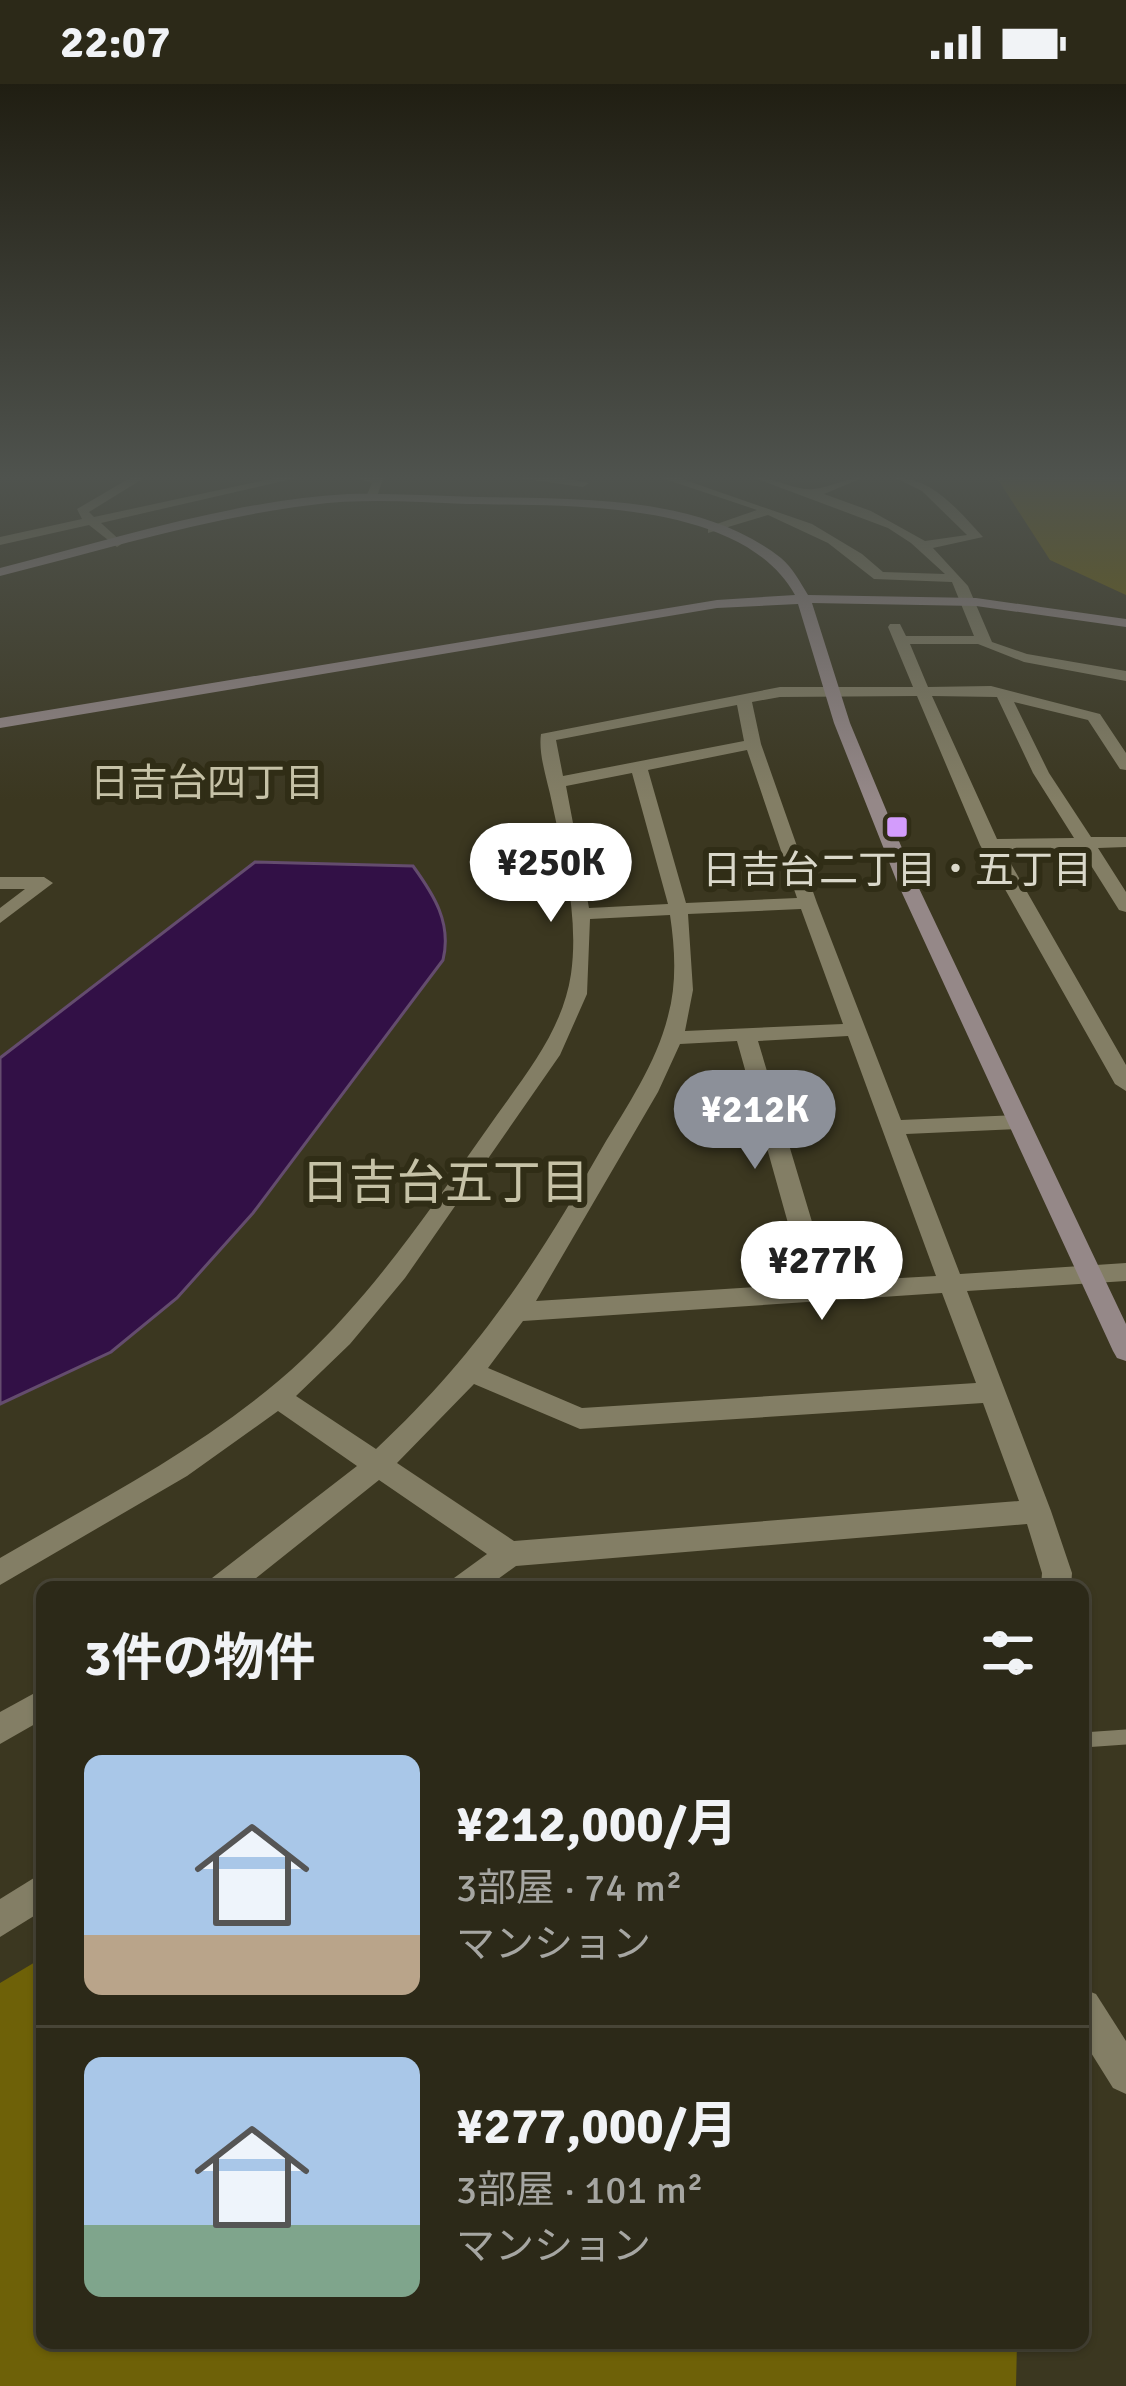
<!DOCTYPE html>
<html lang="ja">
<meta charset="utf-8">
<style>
body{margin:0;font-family:Signika,"Noto Sans JP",sans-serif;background:#383525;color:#f1f3f6;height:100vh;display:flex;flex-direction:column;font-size:45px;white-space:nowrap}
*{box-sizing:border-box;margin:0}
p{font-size:39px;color:#a6a6a2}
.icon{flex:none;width:66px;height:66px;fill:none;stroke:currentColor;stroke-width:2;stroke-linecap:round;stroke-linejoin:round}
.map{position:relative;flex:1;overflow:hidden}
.side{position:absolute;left:36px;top:1497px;width:1053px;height:768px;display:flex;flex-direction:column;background:#2c2918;border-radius:18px;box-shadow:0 3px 9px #0004,0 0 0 3px #484537}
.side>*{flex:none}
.price{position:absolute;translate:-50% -102px;padding:0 27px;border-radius:42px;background:#fff;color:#222;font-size:39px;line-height:78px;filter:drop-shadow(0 3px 6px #0008)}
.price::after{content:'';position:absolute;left:50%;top:72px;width:36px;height:27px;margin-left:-18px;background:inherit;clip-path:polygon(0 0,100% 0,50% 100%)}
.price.on{background:#8c9099;color:#fff}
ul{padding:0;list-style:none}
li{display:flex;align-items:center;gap:36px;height:300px;padding:0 48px}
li+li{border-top:3px solid #484537}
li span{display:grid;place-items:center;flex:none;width:336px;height:240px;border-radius:18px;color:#555}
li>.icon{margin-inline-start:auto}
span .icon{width:144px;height:144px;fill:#fffc;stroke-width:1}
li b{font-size:51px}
h2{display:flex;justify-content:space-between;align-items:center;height:144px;padding:0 48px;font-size:51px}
.status{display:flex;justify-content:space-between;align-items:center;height:84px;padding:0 60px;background:#2c2918;direction:ltr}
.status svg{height:33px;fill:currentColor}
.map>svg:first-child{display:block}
.forest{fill:#6e6108}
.water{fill:#321046;stroke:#644c6e;stroke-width:3}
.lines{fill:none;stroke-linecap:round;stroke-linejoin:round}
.lane{stroke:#837e65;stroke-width:15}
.street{fill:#837e65;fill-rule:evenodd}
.secondary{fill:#958888;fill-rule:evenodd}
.poi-dot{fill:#d39cfc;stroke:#302d16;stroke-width:4.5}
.labels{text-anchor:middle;stroke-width:12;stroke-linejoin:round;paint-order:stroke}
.far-neighbourhood-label{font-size:39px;fill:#c6c2a7;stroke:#302d16}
.far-poi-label{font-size:39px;fill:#dad8ca;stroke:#302d16}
.neighbourhood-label{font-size:48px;fill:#c6c2a7;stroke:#302d16}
</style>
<div class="status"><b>22:07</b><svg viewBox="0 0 49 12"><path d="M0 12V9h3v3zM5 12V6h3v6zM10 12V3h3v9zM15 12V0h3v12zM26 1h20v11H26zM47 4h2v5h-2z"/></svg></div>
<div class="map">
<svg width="1126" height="2302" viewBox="0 0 1126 2302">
<rect width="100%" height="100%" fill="#3b3720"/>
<g class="forest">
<path d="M997,394H1126V511L1050,476Z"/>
<path d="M42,1874V2259H1017L1016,2302H0V1899Z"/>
</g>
<path class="water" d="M255,778L413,782C434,811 452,839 443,876L253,1129L177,1214L111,1268L0,1320V974Z"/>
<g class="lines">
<path class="lane" d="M1083,1656L1126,1653"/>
<g class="street">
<path d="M130,394H144L89,428L94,433L275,394H296L101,439L123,459L117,463L89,441L0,461V453L82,435L77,425Z"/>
<path d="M357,394H383L376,416L366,413L372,399Z"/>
<path d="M519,394H563L589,399L583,403Z"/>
<path d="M662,394H679L812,440L862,470L883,488L945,490L911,459L888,444L755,394C775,393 795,407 813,405C830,404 844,394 862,394L824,410L871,427L925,457L967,451L922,407L896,394C932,393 960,428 983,453L933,464L968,502L992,558L1027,570L1126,587V597L1024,578L978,560H910L928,603L991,602L1100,630L1126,669V686L1120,685L1088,636L1014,618L1049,689L1091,753H1126V763L1098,764L1126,808V828L1119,826L1080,764L1003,766L1126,981V1007L1115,1000L980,761L917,612L780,613L752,618L761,660L817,819L901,1036L1019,1031L1030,1038L1019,1045L906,1050L960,1190L1126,1179V1197L967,1207L1051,1427L1072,1489L1071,1503H1041L1042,1489L1027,1440L516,1482L487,1503H449L454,1494L487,1470L379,1396L245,1503H207L212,1494L357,1382L278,1327L187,1392L0,1501V1474C104,1413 215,1358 303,1275C374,1208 429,1127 485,1048C519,998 562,951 571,890C579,833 564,775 552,719C548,698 538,671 541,650L780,603H913L888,543L890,540H900L906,552H974L952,498L874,495L828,459L768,431L708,449V443L757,426ZM932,612L997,613L1033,689L1074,754L997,755ZM737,621L744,657L563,692L556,656ZM747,666L797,814L686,819L648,686ZM632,689L668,820L589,824L566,702ZM801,825L843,940L685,947L693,906L688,830ZM670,831C675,865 677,899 668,932C656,980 627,1022 602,1064C535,1182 476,1272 376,1365L296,1312L350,1260L405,1194L560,971L587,910L590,835ZM848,952L936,1192L830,1198L758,957ZM737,957L805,1200L536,1217L658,1008L680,960ZM942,1209L976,1299L582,1324L488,1284L523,1237ZM474,1300L580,1345L983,1319L1019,1417L514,1457L397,1379Z"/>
<path d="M0,793H44L53,799L0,839V824L25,805H0Z"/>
<path d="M42,1605V1636L0,1660V1628Z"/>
<path d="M42,1789V1827L0,1853V1815Z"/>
<path d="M1083,1905L1096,1910L1126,1957V2010L1113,2004L1083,1956Z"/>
</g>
<path class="secondary" d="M348,410C391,409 434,412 477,413C575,415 700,410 781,474C793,484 800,498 808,511L976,514L1126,535V543L976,522L812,519L850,639L916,798L1126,1240V1277L1117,1274L1113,1267L897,798L834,639L798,520L717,524L0,644V634L717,516L795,511C741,414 562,422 466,420C415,418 363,414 311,421C206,434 103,466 0,492V484C114,455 230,417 348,410Z"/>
</g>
<linearGradient id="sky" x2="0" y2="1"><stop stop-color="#201e12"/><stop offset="0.55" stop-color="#4f534e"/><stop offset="1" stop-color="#4f534e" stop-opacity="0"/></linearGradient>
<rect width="1126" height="716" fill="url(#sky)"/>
<rect class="poi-dot" x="885" y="731" width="24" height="24" rx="6"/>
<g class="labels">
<g class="far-neighbourhood-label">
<text x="207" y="712">日吉台四丁目</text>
</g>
<g class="far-poi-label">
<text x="897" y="799">日吉台二丁目・五丁目</text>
</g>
<g class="neighbourhood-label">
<text x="445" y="1115">日吉台五丁目</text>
</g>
</g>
</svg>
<b class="price" style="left:551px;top:841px">¥250K</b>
<b class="price on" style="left:755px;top:1088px">¥212K</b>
<b class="price" style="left:822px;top:1239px">¥277K</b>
<section class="side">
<h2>3件の物件<svg class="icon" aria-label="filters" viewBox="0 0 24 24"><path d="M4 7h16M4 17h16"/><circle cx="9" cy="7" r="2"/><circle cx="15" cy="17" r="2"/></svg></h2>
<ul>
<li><span style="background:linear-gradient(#a9c7e8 75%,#b9a48a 0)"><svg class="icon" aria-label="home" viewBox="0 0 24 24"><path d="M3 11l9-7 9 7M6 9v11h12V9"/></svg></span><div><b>¥212,000/月</b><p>3部屋 · 74 m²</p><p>マンション</p></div></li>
<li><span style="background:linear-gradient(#a9c7e8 70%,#7fa58c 0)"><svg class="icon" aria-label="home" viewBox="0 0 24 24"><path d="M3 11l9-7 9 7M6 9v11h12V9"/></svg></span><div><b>¥277,000/月</b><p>3部屋 · 101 m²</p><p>マンション</p></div></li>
</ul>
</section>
</div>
